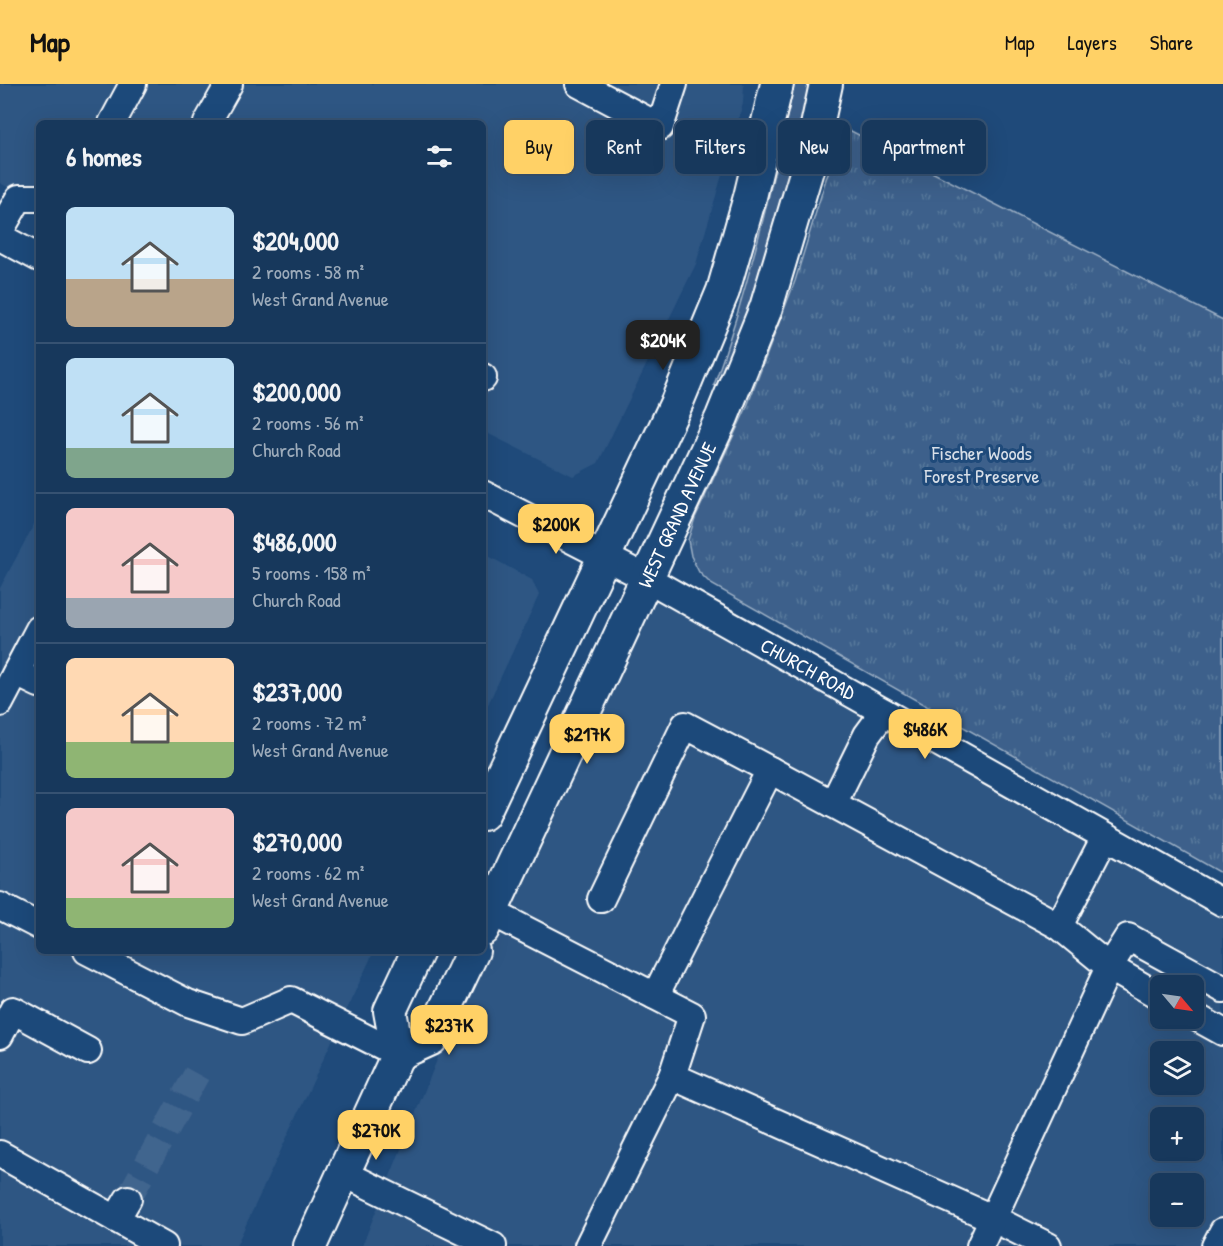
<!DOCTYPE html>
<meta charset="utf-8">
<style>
body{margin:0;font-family:"Patrick Hand",sans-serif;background:#244365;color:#f1f3f6;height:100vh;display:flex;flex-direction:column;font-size:22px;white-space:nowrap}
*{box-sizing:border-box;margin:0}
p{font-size:20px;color:#9eacbb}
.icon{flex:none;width:33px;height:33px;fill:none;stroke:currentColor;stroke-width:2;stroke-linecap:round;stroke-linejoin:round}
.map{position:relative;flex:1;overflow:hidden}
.panel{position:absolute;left:36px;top:36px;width:450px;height:834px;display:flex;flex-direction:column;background:#17385c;border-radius:9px;box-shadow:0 6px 24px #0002,0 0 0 2px #365272}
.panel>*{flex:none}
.hud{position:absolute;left:504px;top:36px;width:570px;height:54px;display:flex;gap:12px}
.needle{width:39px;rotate:119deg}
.tools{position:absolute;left:1150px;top:891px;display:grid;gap:12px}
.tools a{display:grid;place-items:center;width:54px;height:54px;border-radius:9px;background:#17385c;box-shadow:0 6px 24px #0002,0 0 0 2px #365272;font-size:30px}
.price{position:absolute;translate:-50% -51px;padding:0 14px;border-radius:12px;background:#ffd166;color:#111;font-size:20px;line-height:39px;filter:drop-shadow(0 2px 3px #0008)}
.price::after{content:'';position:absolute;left:50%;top:36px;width:18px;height:14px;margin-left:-9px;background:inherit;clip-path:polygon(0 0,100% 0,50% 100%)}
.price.active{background:#222;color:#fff}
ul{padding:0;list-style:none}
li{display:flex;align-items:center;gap:18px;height:150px;padding:0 30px}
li+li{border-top:2px solid #365272}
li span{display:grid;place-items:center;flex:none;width:168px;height:120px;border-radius:9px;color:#555}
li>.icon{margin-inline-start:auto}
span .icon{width:72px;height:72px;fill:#fffc;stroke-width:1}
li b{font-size:26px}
h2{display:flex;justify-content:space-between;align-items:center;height:72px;padding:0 30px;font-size:26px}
.pill{padding:0 21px;border-radius:9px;background:#17385c;box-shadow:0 6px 24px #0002,0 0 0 2px #365272;font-size:21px;line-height:54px}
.pill.active{background:#ffd166;color:#111}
header{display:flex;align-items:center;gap:36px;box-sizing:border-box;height:84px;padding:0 30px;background:#ffd166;color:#111}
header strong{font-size:28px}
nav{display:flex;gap:33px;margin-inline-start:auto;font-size:21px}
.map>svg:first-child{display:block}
.built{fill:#2e5683;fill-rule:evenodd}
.green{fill:#3c618b;stroke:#9eb0c5;stroke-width:1.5}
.park{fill:url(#park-tufts);stroke:#9eb0c5;stroke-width:1.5}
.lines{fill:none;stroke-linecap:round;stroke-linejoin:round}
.minor-tunnel{stroke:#41658e;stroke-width:26;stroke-dasharray:26 13;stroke-linecap:butt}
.minor-casing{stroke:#fff;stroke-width:30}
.major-casing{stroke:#fff;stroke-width:36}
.minor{stroke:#1f4a7a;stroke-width:26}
.major{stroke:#1f4a7a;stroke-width:32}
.labels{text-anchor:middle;stroke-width:6;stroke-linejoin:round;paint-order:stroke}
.park-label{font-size:20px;fill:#d8dfe8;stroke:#1f4a7a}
.street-label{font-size:20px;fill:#fff;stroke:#1f4a7a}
</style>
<header>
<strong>Map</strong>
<nav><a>Map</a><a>Layers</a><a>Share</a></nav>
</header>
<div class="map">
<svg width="1223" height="1162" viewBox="0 0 1223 1162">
<defs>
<pattern id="park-tufts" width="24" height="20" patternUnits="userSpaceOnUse" patternTransform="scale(1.5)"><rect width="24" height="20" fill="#3c618b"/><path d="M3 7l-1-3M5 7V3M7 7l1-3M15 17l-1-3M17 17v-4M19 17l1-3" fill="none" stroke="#59799c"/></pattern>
</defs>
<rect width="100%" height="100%" fill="#1f4a7a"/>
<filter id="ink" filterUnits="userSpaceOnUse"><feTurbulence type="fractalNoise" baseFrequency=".0167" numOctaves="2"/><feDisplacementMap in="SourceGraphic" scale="12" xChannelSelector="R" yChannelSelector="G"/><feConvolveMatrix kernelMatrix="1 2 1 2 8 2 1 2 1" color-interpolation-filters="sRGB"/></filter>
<g filter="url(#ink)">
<g class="built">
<path d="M0,0H744L743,19L696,180L598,379L573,392L483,347V39H39V120L0,99Z"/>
<path d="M39,431V867H374L236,1162H0V504Z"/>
<path d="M483,469L532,496L539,511L483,631Z"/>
<path d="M631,494L1223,824V1162H362ZM1161,902H1194V934H1161ZM1161,968H1194V1000H1161ZM1161,1034H1194V1066H1161ZM1161,1100H1194V1132H1161Z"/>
</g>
<path class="green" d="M794,0H811C789,104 757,204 719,303L714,301C749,203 772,102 794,0Z"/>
<path class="park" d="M847,45L1223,236V790L711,500L699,488L691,472L688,456L695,434L746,325L795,197L826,95Z"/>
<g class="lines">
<path class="minor-tunnel" d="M128,1115L201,982"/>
<g class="minor-casing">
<g id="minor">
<path d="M579,0L660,43L674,0"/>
<path d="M112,39L133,0"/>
<path d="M207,39L229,0"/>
<path d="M0,147L19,114H39"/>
<path d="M0,153L39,174"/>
<path d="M483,293V294"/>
<path d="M483,410L648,495L1223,819"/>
<path d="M16,589L39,600"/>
<path d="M0,619L39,545"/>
<path d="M770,686L1059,842L1105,753"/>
<path d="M833,720L867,651L884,628"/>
<path d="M601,815L685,641L770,686L655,912"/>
<path d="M0,822L39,842"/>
<path d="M491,828L692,931L672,992L994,1135L1048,1162"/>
<path d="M1059,842L1109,883L1161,913"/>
<path d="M87,867L188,919L242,937L291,916L398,970"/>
<path d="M1194,932L1223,948"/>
<path d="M0,951L13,926L88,967"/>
<path d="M0,1070L164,1162"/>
<path d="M343,1089L493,1162"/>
<path d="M116,1135L128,1115"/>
<path d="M588,1162L672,992"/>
<path d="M980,1162L1109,883L1128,853L1223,905"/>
<path d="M1215,1162L1223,1147"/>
</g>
</g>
<g class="major-casing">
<g id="major">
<path d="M483,730L677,318L723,207L750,113L777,0"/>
<path d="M483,845L722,333L766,224L809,79L826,0"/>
<path d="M398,970L431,955L473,867"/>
<path d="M310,1162L398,970L390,927L418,867"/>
</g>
</g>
<use href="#minor" class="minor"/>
<use href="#major" class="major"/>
</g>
</g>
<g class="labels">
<g class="park-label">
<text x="982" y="376">Fischer Woods<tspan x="982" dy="23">Forest Preserve</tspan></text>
</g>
<g class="street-label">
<text transform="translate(677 431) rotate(-65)" y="7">WEST GRAND AVENUE</text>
<text transform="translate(808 585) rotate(29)" y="7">CHURCH ROAD</text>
</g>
</g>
</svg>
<div class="tools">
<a><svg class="needle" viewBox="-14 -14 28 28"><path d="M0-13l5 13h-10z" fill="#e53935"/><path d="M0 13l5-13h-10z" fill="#9eacbb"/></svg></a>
<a><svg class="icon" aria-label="layers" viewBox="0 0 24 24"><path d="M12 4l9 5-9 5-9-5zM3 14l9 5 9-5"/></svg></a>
<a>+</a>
<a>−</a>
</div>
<b class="price active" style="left:663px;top:287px">$204K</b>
<b class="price" style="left:556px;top:471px">$200K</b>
<b class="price" style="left:925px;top:676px">$486K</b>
<b class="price" style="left:587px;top:681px">$217K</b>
<b class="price" style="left:449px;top:972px">$237K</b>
<b class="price" style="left:376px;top:1077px">$270K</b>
<div class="hud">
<a class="pill active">Buy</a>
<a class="pill">Rent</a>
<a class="pill">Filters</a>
<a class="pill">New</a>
<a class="pill">Apartment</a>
</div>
<section class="panel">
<h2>6 homes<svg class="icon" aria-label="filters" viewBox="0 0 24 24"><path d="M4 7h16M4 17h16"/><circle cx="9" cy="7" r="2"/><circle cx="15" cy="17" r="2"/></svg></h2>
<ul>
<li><span style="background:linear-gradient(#bfe0f5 60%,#b9a48a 0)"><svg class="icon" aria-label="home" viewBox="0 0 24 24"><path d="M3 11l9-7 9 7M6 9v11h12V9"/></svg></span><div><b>$204,000</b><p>2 rooms · 58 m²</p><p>West Grand Avenue</p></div></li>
<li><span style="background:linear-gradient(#bfe0f5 75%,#7fa58c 0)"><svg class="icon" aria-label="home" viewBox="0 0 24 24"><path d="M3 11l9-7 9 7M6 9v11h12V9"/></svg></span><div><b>$200,000</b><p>2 rooms · 56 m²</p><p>Church Road</p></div></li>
<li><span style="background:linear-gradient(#f6c9c9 75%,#9aa5b1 0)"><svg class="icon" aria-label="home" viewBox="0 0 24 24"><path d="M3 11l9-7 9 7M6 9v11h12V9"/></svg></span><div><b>$486,000</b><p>5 rooms · 158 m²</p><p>Church Road</p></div></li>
<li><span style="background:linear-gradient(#ffd9b3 70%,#8fb573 0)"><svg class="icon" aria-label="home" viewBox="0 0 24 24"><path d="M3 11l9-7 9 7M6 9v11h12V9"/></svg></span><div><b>$237,000</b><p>2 rooms · 72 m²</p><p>West Grand Avenue</p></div></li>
<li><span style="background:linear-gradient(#f6c9c9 75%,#8fb573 0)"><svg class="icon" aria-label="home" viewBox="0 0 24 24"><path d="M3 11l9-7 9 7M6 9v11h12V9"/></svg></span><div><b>$270,000</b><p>2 rooms · 62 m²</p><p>West Grand Avenue</p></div></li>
</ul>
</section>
</div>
